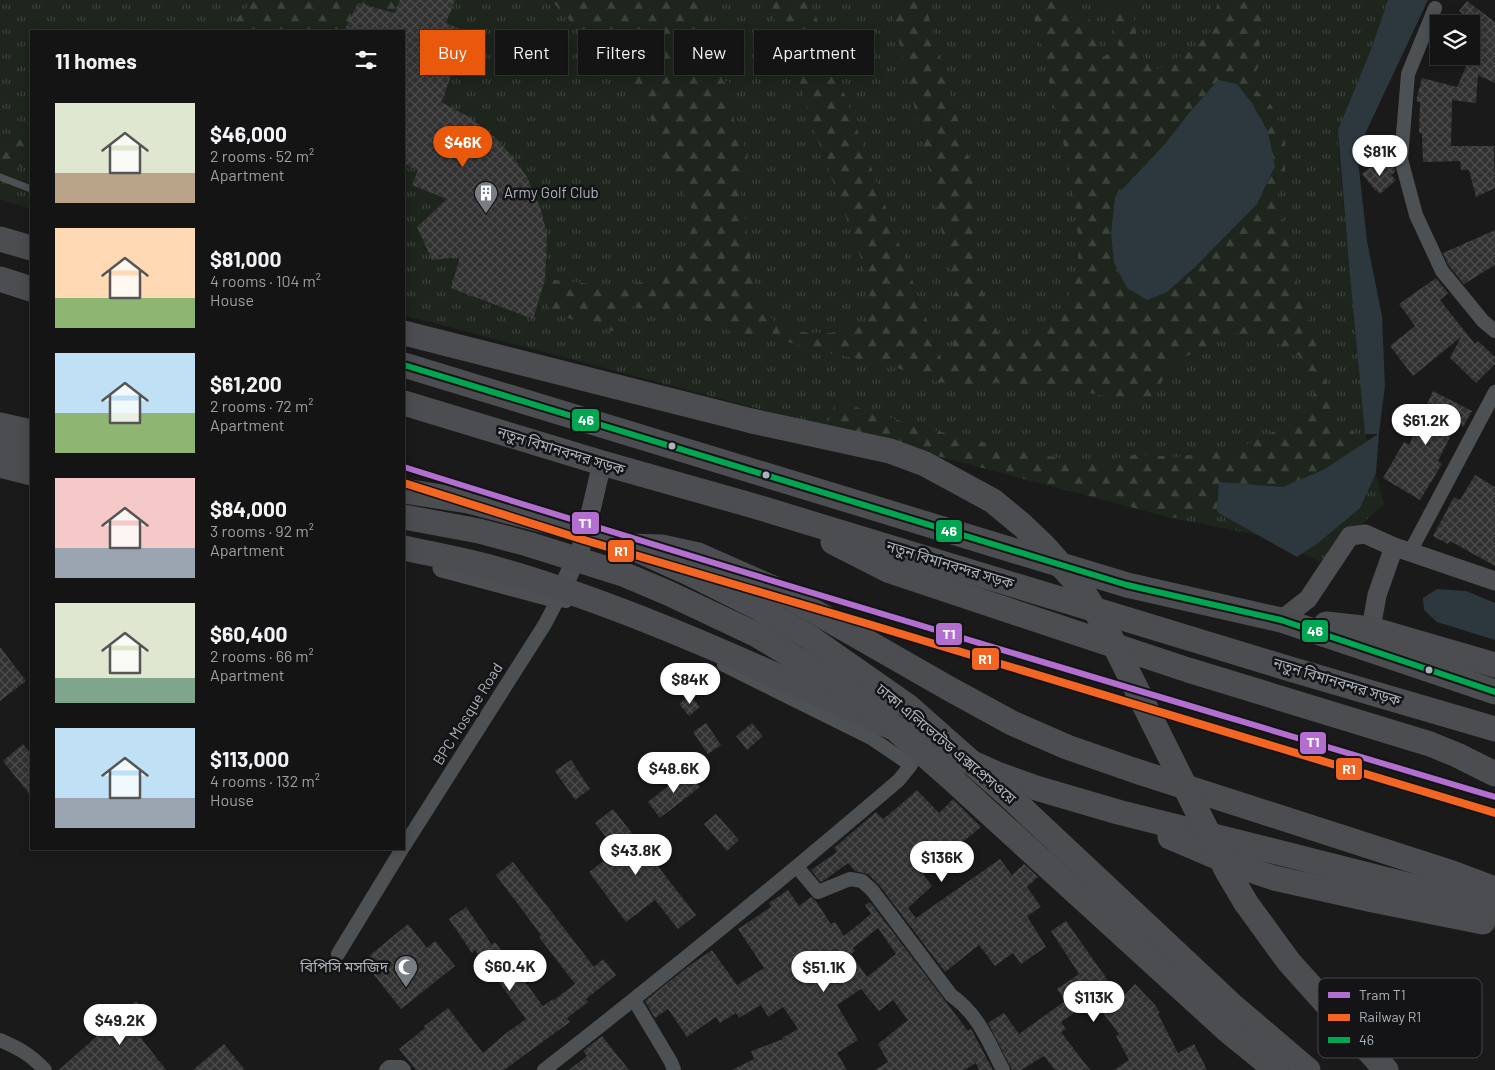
<!DOCTYPE html>
<meta charset="utf-8">
<style>
body{margin:0;font-family:Barlow,"Noto Sans Bengali",sans-serif;background:#1d1d1d;color:#f1f3f6;height:100vh;display:flex;flex-direction:column;font-size:19px;white-space:nowrap}
*{box-sizing:border-box;margin:0}
p{font-size:16px;color:#9d9ea0}
.icon{flex:none;width:28px;height:28px;fill:none;stroke:currentColor;stroke-width:2;stroke-linecap:round;stroke-linejoin:round}
.map{position:relative;flex:1;overflow:hidden}
.side{position:absolute;left:30px;top:30px;width:375px;height:820px;display:flex;flex-direction:column;background:#141414;border-radius:0px;box-shadow:0 2px 12px #0003,0 0 0 1px #333334}
.side>*{flex:none}
.banner{position:absolute;left:420px;top:30px;width:475px;height:45px;display:flex;gap:10px}
.tools{position:absolute;left:1430px;top:15px;display:grid;gap:10px}
.tools a{display:grid;place-items:center;width:50px;height:50px;border-radius:0px;background:#141414;box-shadow:0 2px 12px #0003,0 0 0 1px #333334;font-size:25px}
.price{position:absolute;translate:-50% -42px;padding:0 11px;border-radius:18px;background:#fff;color:#222;font-size:16px;line-height:32px;filter:drop-shadow(0 1px 2px #0008)}
.price::after{content:'';position:absolute;left:50%;top:30px;width:15px;height:11px;margin-left:-8px;background:inherit;clip-path:polygon(0 0,100% 0,50% 100%)}
.price.selected{background:#ea580c;color:#fff}
ul{padding:0;list-style:none}
li{display:flex;align-items:center;gap:15px;height:125px;padding:0 25px}
li span{display:grid;place-items:center;flex:none;width:140px;height:100px;border-radius:0px;color:#555}
li>.icon{margin-inline-start:auto}
span .icon{width:60px;height:60px;fill:#fffc;stroke-width:1}
li b{font-size:21px}
h2{display:flex;justify-content:space-between;align-items:center;height:60px;padding:0 25px;font-size:21px}
.tag{padding:0 18px;border-radius:0px;background:#141414;box-shadow:0 2px 12px #0003,0 0 0 1px #333334;font-size:18px;line-height:45px}
.tag.selected{background:#ea580c;color:#fff}
.map>svg:first-child{display:block}
.grass{fill:url(#grass-tufts)}
.forest{fill:url(#forest-firs);fill-rule:evenodd}
.water{fill:#2c383d}
.building{fill:url(#building-cross-hatch);fill-rule:evenodd}
.lines{fill:none;stroke-linecap:round;stroke-linejoin:round}
.lane{stroke:#4e5153;stroke-width:7}
.street{stroke:#4e5153;stroke-width:14}
.secondary{stroke:#4d4f52;stroke-width:19}
.highway{stroke:#4b4d50;stroke-width:25}
.highway-bridge{stroke:#4b4d50;stroke-width:25}
.bus-1-casing{stroke:#141416;stroke-width:10}
.bus-1{stroke:#00a651;stroke-width:6}
.rail-1-casing{stroke:#141416;stroke-width:11}
.rail-1{stroke:#f26522;stroke-width:8}
.tram-1-casing{stroke:#141416;stroke-width:10}
.tram-1{stroke:#b36fd0;stroke-width:6}
.bus-dot{fill:#abb3bb;stroke:#141416;stroke-width:2}
.labels{text-anchor:middle;stroke-width:5;stroke-linejoin:round;paint-order:stroke}
.poi-label{font-size:15px;fill:#abb3bb;stroke:#141416;text-anchor:start}
.street-label{font-size:15px;fill:#abb3bb;stroke:#141416}
.key{fill:#141416;stroke:#414448;stroke-width:1}
.key-label{font-size:14px;fill:#abb3bb}
.line-badge{stroke:#141416;stroke-width:2}
.badge-label{font-size:14px;text-anchor:middle;font-weight:bold;fill:#fff}
</style>
<div class="map">
<svg width="1495" height="1070" viewBox="0 0 1495 1070">
<defs>
<pattern id="grass-tufts" width="24" height="20" patternUnits="userSpaceOnUse" patternTransform="scale(1.25)"><rect width="24" height="20" fill="#1e251d"/><path d="M3 7l-1-3M5 7V3M7 7l1-3M15 17l-1-3M17 17v-4M19 17l1-3" fill="none" stroke="#3c423c"/></pattern>
<pattern id="forest-firs" width="22" height="20" patternUnits="userSpaceOnUse" patternTransform="scale(1.25)"><rect width="22" height="20" fill="#1e251d"/><path d="M5 1l3.5 6h-7zM16 11l3.5 6h-7z" fill="#3c423c"/></pattern>
<pattern id="building-cross-hatch" width="8" height="8" patternUnits="userSpaceOnUse" patternTransform="scale(1.25)"><rect width="8" height="8" fill="#323232"/><path d="M0 0l8 8M0 8l8-8" fill="none" stroke="#4d4d4e"/></pattern>
</defs>
<rect width="100%" height="100%" fill="#1a1a1a"/>
<path class="grass" d="M0,0H1391L1338,143L1349,265L1356,296L1358,357L1365,433L1384,504L1320,562L1268,537L1172,518L404,315V31H31V209L0,199Z"/>
<g class="forest">
<path d="M254,0H400L394,13L358,4L345,31H225Z"/>
<path d="M551,0H703L719,59L723,83L729,80L735,129L748,154L741,194L757,301L774,321L794,332L831,333L865,322L870,299L863,264L811,121L799,82L778,27L765,0H810L944,367L955,361L948,309L956,292L941,229L924,146L889,0H924L972,170L976,237L974,267L998,334L1015,338L1039,326L1062,308L1076,280L1079,247L1073,185L1030,0H1066L1072,18L1088,15L1103,57L1119,48L1110,6L1111,0H1128V5L1136,24V37L1143,57L1157,69C1171,62 1203,45 1210,31C1215,22 1216,9 1218,0H1263L1258,67L1250,84L1271,105L1285,134V173L1277,198L1292,258L1302,307L1317,335L1336,433L1352,430L1355,438V448L1326,468L1283,487L1220,482L1217,512L1172,518L828,427L836,401L920,427L1016,450L1058,458L1099,462L1137,454L1177,457L1243,446L1290,424L1314,394L1300,356L1267,338L1235,333L1172,363L1154,396L1142,404L1111,397L1057,387L998,382L975,388L939,382L888,365L820,351L787,342L737,334L708,321L619,304L617,332L550,313L545,279L613,286L652,281L683,253L696,217L653,137L651,112L617,73ZM1189,113L1257,204L1195,267L1167,292L1115,197L1165,144Z"/>
<path d="M31,125V170L0,160V149L7,135Z"/>
</g>
<g class="water">
<path d="M1388,0H1428L1357,151L1367,241L1382,316L1385,386L1379,433L1376,473L1360,508L1318,543L1297,557L1217,512L1219,482L1283,487L1323,470L1378,434H1365L1349,265L1338,130L1372,47Z"/>
<path d="M1218,80L1237,84L1252,103L1268,132L1275,166L1257,204L1195,267L1167,292L1147,300L1127,288L1114,263L1111,233L1115,197L1165,144L1189,113Z"/>
<path d="M1437,589L1466,591L1495,603V640L1437,622L1424,610L1423,598Z"/>
</g>
<g class="building">
<path d="M400,0H455L446,23L458,28L467,35L441,102L469,117L495,137L512,156L527,177L540,206L547,235L545,279L533,319L451,288L460,257L432,260L417,227L447,199L412,185L418,170L404,164V31H344L358,3L394,13Z"/>
<path d="M1467,1L1495,22V83L1478,75L1476,103L1452,100L1451,146H1494L1495,188L1476,197L1469,170H1461L1460,161L1423,162L1422,133H1419L1420,102L1416,101L1422,78L1457,87L1471,56V21L1459,11Z"/>
<path d="M1388,161L1395,169V172L1391,175L1396,180L1380,194L1377,190L1376,191L1362,174L1375,163L1379,168Z"/>
<path d="M1495,230V265L1464,284L1449,266L1443,253Z"/>
<path d="M1436,278L1448,293L1440,300L1475,344L1478,341L1495,357V364L1476,383L1450,358L1461,337L1413,376L1390,346L1415,326L1399,304Z"/>
<path d="M1433,391L1472,411L1463,427L1457,423L1438,461L1442,464L1420,500L1383,478L1404,442L1409,445Z"/>
<path d="M1475,475L1495,487V566L1450,541L1448,544L1433,536L1454,497L1460,500Z"/>
<path d="M0,647L26,681L0,701Z"/>
<path d="M690,695L700,707L689,716L679,704Z"/>
<path d="M706,723L721,745L708,754L693,732Z"/>
<path d="M752,723L763,736L747,750L736,736Z"/>
<path d="M23,744L31,754V796L3,761Z"/>
<path d="M571,760L590,789L575,800L555,771Z"/>
<path d="M687,771L700,787L660,818L648,802Z"/>
<path d="M917,790L939,813L953,799L981,827L923,874L932,886L908,908L916,918L1000,859L1012,875L1024,864L1038,877L1027,887L1041,907L1027,916L1046,947L1021,964L1013,953L995,966L979,945L945,972L879,885L868,874L855,871L848,863L826,879L821,882L811,870L837,852L834,848L876,812L883,819L898,807Z"/>
<path d="M613,809L696,915L678,929L655,900L626,922L589,872L617,851L595,823Z"/>
<path d="M716,814L739,840L727,851L704,824Z"/>
<path d="M513,862L594,967L603,959L616,975L586,999L588,1002L567,1018L570,1022L504,1070H416L399,1049L425,1028L424,1026L448,1008L483,1053L505,1034L526,1019L475,950L472,953L449,919L466,907L492,945L495,942L543,1006L553,999L554,1000L575,984L539,937L541,935L496,875Z"/>
<path d="M788,890L799,906L811,897L815,900L831,924L835,922L844,936L871,914L865,905L870,902L968,1031L971,1029L993,1070H979L976,1063L964,1070H875L888,1062L878,1044L908,1020L893,1000L879,1011L861,989L837,1005L858,1040L837,1053L847,1070H732L754,1059L751,1051L783,1039L782,1038L798,1029L783,1007L768,1017L761,1005L739,1018L736,1013L720,1023L716,1017L687,1037L668,1009L655,1018L645,1001L686,968L712,950L737,985L764,968L738,929L771,907L769,903ZM878,928L896,954L867,977L851,954L855,951L853,948Z"/>
<path d="M1066,921L1121,999L1135,984L1155,1005L1160,1013L1158,1014L1178,1053L1194,1044L1207,1070H1114L1129,1060L1116,1036L1119,1034L1093,1000L1061,1022L1066,1029L1061,1032L1090,1070H1055L1044,1056L1021,1070H1012L988,1023L1004,1013L1019,1034L1065,1001L1057,989L1079,974L1051,931Z"/>
<path d="M408,924L427,948L435,941L455,966L401,1009L363,961Z"/>
<path d="M136,1001L156,1024L141,1038L166,1070H59Z"/>
<path d="M602,1036L629,1070H569L587,1056L583,1051Z"/>
<path d="M224,1044L245,1070H193Z"/>
</g>
<g class="lines">
<path class="lane" d="M0,177L31,189"/>
<g class="street">
<path d="M1435,8L1408,74L1401,159L1416,215L1442,271L1483,321L1495,331"/>
<path d="M1410,552L1495,392"/>
<path d="M404,846L545,624L558,599L566,601"/>
<path d="M797,867L818,892L850,879L862,881L872,890L951,995C979,1015 988,1041 1003,1070"/>
<path d="M338,954L402,849"/>
<path d="M634,1000L671,1062L674,1070"/>
<path d="M0,1040C20,1049 30,1054 45,1070"/>
<path d="M386,1070L389,1067H401L404,1070"/>
<path d="M544,1070C665,976 783,879 899,780L911,765L871,738L724,665"/>
</g>
<g class="secondary">
<path d="M442,568L558,599L584,540L602,463"/>
<path d="M1281,620L1308,599L1350,536L1365,534L1394,547L1410,552L1495,581"/>
<path d="M1371,629L1377,595L1394,547"/>
</g>
<g class="highway">
<path d="M0,239L31,248"/>
<path d="M0,279L31,289"/>
<path d="M404,333L752,421"/>
<path d="M404,365L1127,585L1281,620L1495,692"/>
<path d="M404,403L602,463L754,506L1290,669L1495,729"/>
<path d="M0,425L31,432"/>
<path d="M0,449L31,454"/>
<path d="M0,465L31,473"/>
<path d="M833,542L890,571L1188,670L1430,744L1457,755L1495,774"/>
<path d="M629,546L662,547L698,555L775,589L948,688L1012,723L1067,747L1133,770L1452,873L1495,889"/>
<path d="M1326,624L1371,629L1495,665"/>
<path d="M813,692L997,774L1036,788L1118,812L1428,890L1495,911"/>
<path d="M1170,837L1238,866L1274,878L1373,900L1483,922"/>
<path d="M1246,903L1289,962L1386,1070"/>
</g>
<g class="highway-bridge">
<path d="M752,421L890,451L925,464L993,501L1022,525L1045,547L1081,588L1106,628L1227,871L1246,903"/>
<path d="M404,491L468,501L557,524L629,546L689,573L755,606L809,637L909,707L1008,795L1234,1007L1308,1070"/>
<path d="M404,517L479,531L528,544L623,574L668,593L757,635L807,665L874,710L953,780L1227,1030L1276,1070"/>
<path d="M404,548C436,555 469,561 500,570C608,601 711,646 813,692"/>
</g>
<g class="bus-1-casing">
<path id="bus-1" d="M404,365L1127,585L1281,620L1495,692"/>
</g>
<use href="#bus-1" class="bus-1"/>
<g class="rail-1-casing">
<path id="rail-1" d="M404,483L584,540L865,623L1495,813"/>
</g>
<use href="#rail-1" class="rail-1"/>
<g class="tram-1-casing">
<path id="tram-1" d="M404,467C766,581 1131,688 1495,797"/>
</g>
<use href="#tram-1" class="tram-1"/>
</g>
<defs>
<g id="building-pin" transform="scale(1.25)"><path d="M0 17L-7.5 6A9.5 9.5 0 1 1 7.5 6Z" fill="#787d83" stroke="#141416"/><path d="M-4-6H4V6H1V3H-1V6H-4ZM-2.5-4.3h1.7v1.8h-1.7ZM.8-4.3h1.7v1.8H.8ZM-2.5-1h1.7V.8h-1.7ZM.8-1h1.7V.8H.8Z" fill="#fff"/></g>
<g id="mosque-pin" transform="scale(1.25)"><path d="M0 17L-7.5 6A9.5 9.5 0 1 1 7.5 6Z" fill="#787d83" stroke="#141416"/><path d="M3.5-4.9A6 6 0 1 0 3.5 4.9A5 5 0 1 1 3.5-4.9Z" fill="#fff"/></g>
</defs>
<g fill-rule="evenodd">
<use href="#building-pin" x="486" y="193"/>
<use href="#mosque-pin" x="406" y="967"/>
</g>
<g class="bus-dot">
<circle cx="672" cy="446" r="4.5"/>
<circle cx="766" cy="475" r="4.5"/>
<circle cx="1429" cy="670" r="4.5"/>
</g>
<g class="labels">
<g class="poi-label">
<text x="504" y="198">Army Golf Club</text>
<text x="388" y="972" text-anchor="end">বিপিসি মসজিদ</text>
</g>
<g class="street-label">
<text transform="translate(561 451) rotate(17)" y="5">নতুন বিমানবন্দর সড়ক</text>
<text transform="translate(950 565) rotate(17)" y="5">নতুন বিমানবন্দর সড়ক</text>
<text transform="translate(1337 682) rotate(17)" y="5">নতুন বিমানবন্দর সড়ক</text>
<text transform="translate(468 714) rotate(-58)" y="5">BPC Mosque Road</text>
<text transform="translate(946 744) rotate(40)" y="5">ঢাকা এলিভেটেড এক্সপ্রেসওয়ে</text>
</g>
</g>
<rect x="1318" y="978" width="164" height="80" rx="8" class="key"/>
<rect x="1328" y="992" width="22" height="6" fill="#b36fd0"/>
<rect x="1328" y="1014" width="22" height="7" fill="#f26522"/>
<rect x="1328" y="1037" width="22" height="6" fill="#00a651"/>
<g class="key-label">
<text x="1359" y="1000">Tram T1</text>
<text x="1359" y="1022">Railway R1</text>
<text x="1359" y="1045">46</text>
</g>
<g class="line-badge">
<rect x="571" y="408" width="29" height="24" rx="5" fill="#00a651"/>
<rect x="571" y="511" width="29" height="24" rx="5" fill="#b36fd0"/>
<rect x="935" y="519" width="28" height="24" rx="5" fill="#00a651"/>
<rect x="607" y="539" width="28" height="24" rx="5" fill="#f26522"/>
<rect x="1301" y="619" width="28" height="24" rx="5" fill="#00a651"/>
<rect x="935" y="622" width="28" height="24" rx="5" fill="#b36fd0"/>
<rect x="971" y="647" width="29" height="24" rx="5" fill="#f26522"/>
<rect x="1299" y="731" width="28" height="24" rx="5" fill="#b36fd0"/>
<rect x="1335" y="757" width="28" height="24" rx="5" fill="#f26522"/>
</g>
<g class="badge-label">
<text x="586" y="425">46</text>
<text x="585" y="528">T1</text>
<text x="949" y="536">46</text>
<text x="621" y="556">R1</text>
<text x="1315" y="636">46</text>
<text x="949" y="639">T1</text>
<text x="985" y="664">R1</text>
<text x="1313" y="747">T1</text>
<text x="1349" y="774">R1</text>
</g>
</svg>
<div class="tools">
<a><svg class="icon" aria-label="layers" viewBox="0 0 24 24"><path d="M12 4l9 5-9 5-9-5zM3 14l9 5 9-5"/></svg></a>
</div>
<b class="price selected" style="left:463px;top:168px">$46K</b>
<b class="price" style="left:1380px;top:177px">$81K</b>
<b class="price" style="left:1426px;top:446px">$61.2K</b>
<b class="price" style="left:690px;top:705px">$84K</b>
<b class="price" style="left:674px;top:794px">$48.6K</b>
<b class="price" style="left:636px;top:876px">$43.8K</b>
<b class="price" style="left:942px;top:883px">$136K</b>
<b class="price" style="left:510px;top:992px">$60.4K</b>
<b class="price" style="left:824px;top:993px">$51.1K</b>
<b class="price" style="left:1094px;top:1023px">$113K</b>
<b class="price" style="left:120px;top:1046px">$49.2K</b>
<div class="banner">
<a class="tag selected">Buy</a>
<a class="tag">Rent</a>
<a class="tag">Filters</a>
<a class="tag">New</a>
<a class="tag">Apartment</a>
</div>
<section class="side">
<h2>11 homes<svg class="icon" aria-label="filters" viewBox="0 0 24 24"><path d="M4 7h16M4 17h16"/><circle cx="9" cy="7" r="2"/><circle cx="15" cy="17" r="2"/></svg></h2>
<ul>
<li><span style="background:linear-gradient(#dfe7d0 70%,#b9a48a 0)"><svg class="icon" aria-label="home" viewBox="0 0 24 24"><path d="M3 11l9-7 9 7M6 9v11h12V9"/></svg></span><div><b>$46,000</b><p>2 rooms · 52 m²</p><p>Apartment</p></div></li>
<li><span style="background:linear-gradient(#ffd9b3 70%,#8fb573 0)"><svg class="icon" aria-label="home" viewBox="0 0 24 24"><path d="M3 11l9-7 9 7M6 9v11h12V9"/></svg></span><div><b>$81,000</b><p>4 rooms · 104 m²</p><p>House</p></div></li>
<li><span style="background:linear-gradient(#bfe0f5 60%,#8fb573 0)"><svg class="icon" aria-label="home" viewBox="0 0 24 24"><path d="M3 11l9-7 9 7M6 9v11h12V9"/></svg></span><div><b>$61,200</b><p>2 rooms · 72 m²</p><p>Apartment</p></div></li>
<li><span style="background:linear-gradient(#f6c9c9 70%,#9aa5b1 0)"><svg class="icon" aria-label="home" viewBox="0 0 24 24"><path d="M3 11l9-7 9 7M6 9v11h12V9"/></svg></span><div><b>$84,000</b><p>3 rooms · 92 m²</p><p>Apartment</p></div></li>
<li><span style="background:linear-gradient(#dfe7d0 75%,#7fa58c 0)"><svg class="icon" aria-label="home" viewBox="0 0 24 24"><path d="M3 11l9-7 9 7M6 9v11h12V9"/></svg></span><div><b>$60,400</b><p>2 rooms · 66 m²</p><p>Apartment</p></div></li>
<li><span style="background:linear-gradient(#bfe0f5 70%,#9aa5b1 0)"><svg class="icon" aria-label="home" viewBox="0 0 24 24"><path d="M3 11l9-7 9 7M6 9v11h12V9"/></svg></span><div><b>$113,000</b><p>4 rooms · 132 m²</p><p>House</p></div></li>
</ul>
</section>
</div>
